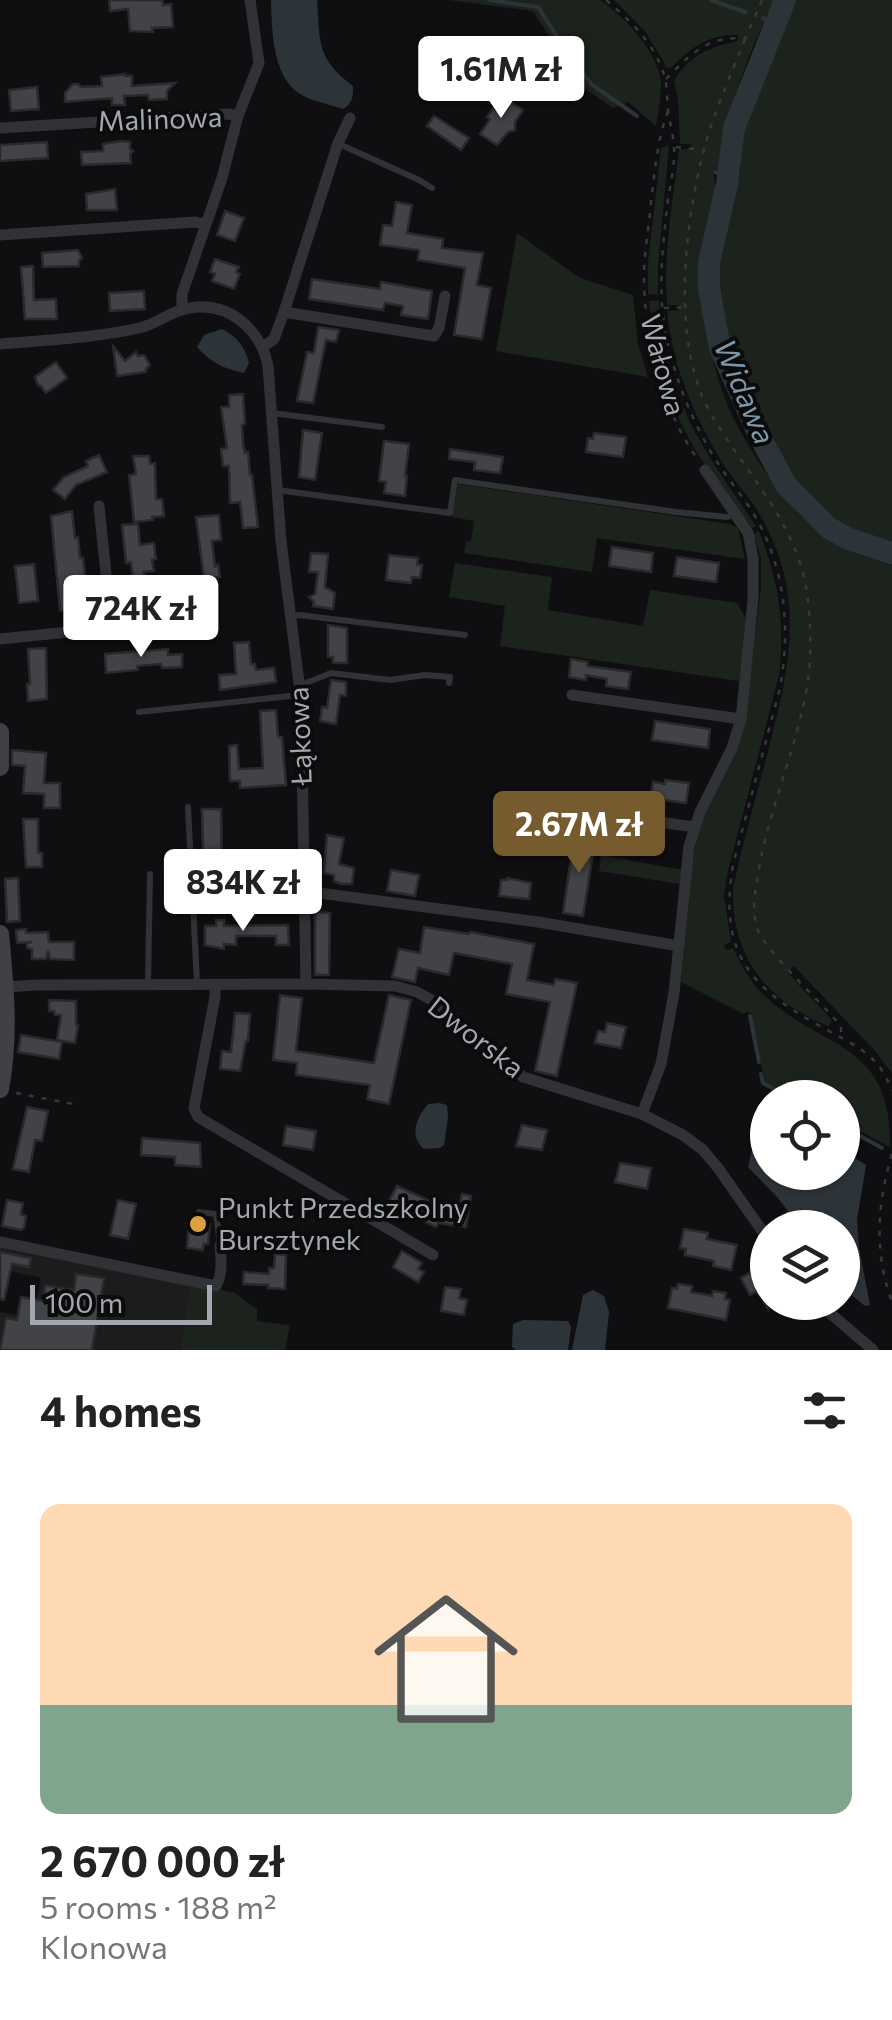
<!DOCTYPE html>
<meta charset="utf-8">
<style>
body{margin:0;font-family:Commissioner,sans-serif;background:#f2f2f2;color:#222;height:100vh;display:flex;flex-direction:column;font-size:38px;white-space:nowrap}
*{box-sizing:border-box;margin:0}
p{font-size:32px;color:#767676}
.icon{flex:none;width:55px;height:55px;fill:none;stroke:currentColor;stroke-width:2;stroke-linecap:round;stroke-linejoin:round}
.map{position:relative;height:1350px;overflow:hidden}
.panel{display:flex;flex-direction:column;background:#fff;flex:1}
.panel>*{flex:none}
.controls{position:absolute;left:750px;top:1080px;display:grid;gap:20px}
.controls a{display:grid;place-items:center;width:110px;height:110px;border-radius:50%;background:#fff;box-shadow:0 2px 8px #0004;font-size:50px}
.scale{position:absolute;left:30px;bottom:25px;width:182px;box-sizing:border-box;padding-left:10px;border:5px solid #a2a7b0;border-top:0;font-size:28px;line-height:35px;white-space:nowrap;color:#a2a7b0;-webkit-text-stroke:8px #0b0b0b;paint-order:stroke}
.price{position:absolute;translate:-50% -85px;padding:0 22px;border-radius:10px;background:#fff;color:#222;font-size:32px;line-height:65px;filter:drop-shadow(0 2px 5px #0008)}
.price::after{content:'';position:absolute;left:50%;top:60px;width:30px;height:22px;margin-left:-15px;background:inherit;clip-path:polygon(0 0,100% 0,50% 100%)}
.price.current{background:#755b2e;color:#fff}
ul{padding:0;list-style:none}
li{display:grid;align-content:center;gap:20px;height:530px;padding:0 40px}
li span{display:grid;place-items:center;height:310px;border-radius:20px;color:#555}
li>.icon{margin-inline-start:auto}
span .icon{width:180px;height:180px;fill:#fffc;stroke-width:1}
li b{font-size:42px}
h2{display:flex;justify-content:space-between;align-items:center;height:120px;padding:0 40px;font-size:42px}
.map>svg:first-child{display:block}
.built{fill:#1c1c1d}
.green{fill:#1c231d}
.water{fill:#2d3439}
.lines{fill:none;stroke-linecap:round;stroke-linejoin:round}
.stream{stroke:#2d3439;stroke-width:4}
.river{stroke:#2d3439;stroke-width:22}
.building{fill:#414346;stroke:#2a2a2c;stroke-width:2.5}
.path{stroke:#37393c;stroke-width:2.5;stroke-dasharray:5 8;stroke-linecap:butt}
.lane{stroke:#313235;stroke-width:6}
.street{stroke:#313235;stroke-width:11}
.secondary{stroke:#3f4145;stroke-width:18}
.poi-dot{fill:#dba13d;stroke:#0b0b0b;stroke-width:4}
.labels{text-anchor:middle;stroke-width:8;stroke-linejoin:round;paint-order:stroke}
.street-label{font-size:28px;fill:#a2a7b0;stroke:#0b0b0b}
.poi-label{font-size:28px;fill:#a2a7b0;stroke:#0b0b0b;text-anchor:start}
.water-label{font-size:30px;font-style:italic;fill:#7c95a8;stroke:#0b0b0b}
</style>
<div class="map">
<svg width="892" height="1350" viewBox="0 0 892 1350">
<rect width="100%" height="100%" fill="#0f0f11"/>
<path class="built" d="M0,1246L190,1283L180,1350H0V1312L33,1317L41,1278L0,1269Z"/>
<g class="green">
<path d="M449,0H600C625,17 660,53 661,85C661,98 658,113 656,126L628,102L613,108L581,86L533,11Z"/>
<path d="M614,0H775C746,55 728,109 720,171L716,170L713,174C723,208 698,247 699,285C701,315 717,384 730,411C744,442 779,496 803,518C829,541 860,552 892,561V1073L875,1051L794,966L787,972L831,1019V1023L828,1026C766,1001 731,956 733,888C743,841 757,794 769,747C785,686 799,629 782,566C776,545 765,522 753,504C744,491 734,480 725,467C695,418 673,369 667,311L679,310V305H667C663,253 673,201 679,149H692L691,144H680L678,100L674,81C689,55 710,47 738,41V35C711,34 690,47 672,67L667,68L645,31Z"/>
<path d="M796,0H892V544L851,530L819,511L797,489L753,409L745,372L727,343L720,315L715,278L740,171L743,131Z"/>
<path d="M669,145L658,266V295L648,294V263L661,148Z"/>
<path d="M517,233L580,278L633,295L638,344L648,377L496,351Z"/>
<path d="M659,300C664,348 675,398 700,441C717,470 737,498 756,526L750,529C732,500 709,474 692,444C667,401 655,351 649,301Z"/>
<path d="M458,484L730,524L738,528L745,559L597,538L592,572L464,553L466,542L471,541L474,521L452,517Z"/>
<path d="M759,531C779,582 785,621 779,675L727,875L724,896L731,942L724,945L726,950L733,948C742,967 752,985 768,999C825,1050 892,1043 890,1147L843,1122L842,1098L795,1097L765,1082L751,1013L747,1012L744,1014L681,982L692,864L700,823L745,717L761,589V558L753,534Z"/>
<path d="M455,563L552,577L548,610L643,626L650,590L737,603L746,619L739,681L500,646L505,606L449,597Z"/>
<path d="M601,855L683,870L680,884L599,871Z"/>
<path d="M190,1283L235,1293L257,1309V1321L290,1325L285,1350H180Z"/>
</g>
<g class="water">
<path d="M271,0H317C320,41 316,59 353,86C353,96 353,103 343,109C329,104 309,101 297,92C272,72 272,30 271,0Z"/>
<path d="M222,329C237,337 245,346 249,363L244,373C224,369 210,362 197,347L204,335Z"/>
<path d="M439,1103L447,1105L448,1118L444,1145L440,1148L424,1149C408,1136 417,1117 428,1104Z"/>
<path d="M767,1117L768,1172H842L843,1151L866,1165L857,1220L859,1248L870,1305L865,1306L843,1288L842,1228L800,1227L778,1198L748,1167C752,1149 756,1130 767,1117Z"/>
<path d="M593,1290L604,1296L609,1312L605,1350H572L583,1295Z"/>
<path d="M523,1320L568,1321L571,1327L568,1350H516L512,1347L513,1324Z"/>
</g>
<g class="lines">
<g class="stream">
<path d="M489,0L538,7L565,49L591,84L637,116"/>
<path d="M711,0L745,12"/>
<path d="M763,18L776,24"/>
<path d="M715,172L728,179"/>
<path d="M750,1016L759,1062"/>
<path d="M761,1074L763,1083L790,1098"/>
<path d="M842,1126L882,1148"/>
</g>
<path class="river" d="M785,0L734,128L727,184L709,262V287L713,311L720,348L760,437L786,485L829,528L849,539L892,553"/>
</g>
<g class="building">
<path d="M109,0H162L163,5L171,4L173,27L152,28L153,32L130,31L128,9L110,11Z"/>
<path d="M125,74V76H132V86L175,83L167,91V99L149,100L148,95L124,96L125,105H112V98L65,102V93L73,84H78L81,87L102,86L101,77Z"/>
<path d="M37,87L39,109L11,111L9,90Z"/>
<path d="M505,98L523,110L515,122V130L508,132L497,145L480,134L490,119L487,117L493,108L496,110Z"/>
<path d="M434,116L469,138L461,150L427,126Z"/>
<path d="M122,141L130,142V149L133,151L130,154L131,163L82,165L81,152L103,151V144Z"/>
<path d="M47,142L48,158L0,161V145Z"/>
<path d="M115,189L117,210H87L86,194Z"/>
<path d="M396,202L412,205L407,233L443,239L442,248L483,253L477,285L491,288L482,339L454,335L465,268L418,260L419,250L380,245L383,225L392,226Z"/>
<path d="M225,211L244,218L235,241L217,235Z"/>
<path d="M78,250L82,258L79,261V266L43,267L42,253Z"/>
<path d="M215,259L239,267L236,272L240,274L234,289L212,281L215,274L210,272Z"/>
<path d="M33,266L34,300L56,299L57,319H25L21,267Z"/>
<path d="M312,279L380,289L381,282L432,291L428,319L401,315L403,306L385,303L383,310L309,299Z"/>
<path d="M144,291L145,309L110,311L109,293Z"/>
<path d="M318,327L339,330L336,342L326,340L313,403L297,401L307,352L314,353Z"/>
<path d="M113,346L125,361L136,352L138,356L144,355L150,365L146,369V372L117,376Z"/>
<path d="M56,362L67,378L46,393L41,386L38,385L35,377Z"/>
<path d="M243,394L245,424L242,425L243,444L245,453L248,452L250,475H252L258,527L243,528L240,502L230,503L229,466H223L221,449L227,448L221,407H229V395Z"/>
<path d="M303,430L322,433L315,480L299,477Z"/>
<path d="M594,433L626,437L623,457L586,452L588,438L593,439Z"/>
<path d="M384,441L409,444L405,476H407L405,496L384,493L386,482L379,481Z"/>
<path d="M450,449L503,457L500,473L474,470L475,462L449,459Z"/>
<path d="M99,455L107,472L76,485L65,499L53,490L64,477L88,466L86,461Z"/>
<path d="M133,456H149L150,464L155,463L156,499H162L164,516L152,517L153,520L134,522L129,475L136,474Z"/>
<path d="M72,511L75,538L78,537L80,558H83L89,608L60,611L51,516Z"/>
<path d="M219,515L221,540L212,541L215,566L218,565L220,577L204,579L196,517Z"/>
<path d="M138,524L140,545L154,543L156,559L152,560L154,571L144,572L146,591L153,590L155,608H152L153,614L138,615L136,600L129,601L127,589L134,588L131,562L126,563L122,525Z"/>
<path d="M612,547L653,553L651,572L609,566Z"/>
<path d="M311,553L328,554L325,587L335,593L333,609L313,606L314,602L309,597L315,594L318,572H309Z"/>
<path d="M389,555L418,558L417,565H422L420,578L412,577L411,583L386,580Z"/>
<path d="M677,557L719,563L716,582L674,576Z"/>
<path d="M34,564L38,601L19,603L15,566Z"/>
<path d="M328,625L347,628V663H333V657H328Z"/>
<path d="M249,642L251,664H255L256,670L274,668L276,682L220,690L219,675L236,674L234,643Z"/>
<path d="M46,648L47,699L28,701L27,684H30L28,649Z"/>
<path d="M168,649V655L182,654V667L162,668L161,664L137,666L138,670L106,673L105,654Z"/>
<path d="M571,659L588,662L587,666L631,672L628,689L606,686L607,679L586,675V680L569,677Z"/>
<path d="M331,680L346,682V696L340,695L336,724L320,721L322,707L327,708Z"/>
<path d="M276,710L278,737H282L286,785L240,788V781H230L229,746L237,745L239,769L263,768L260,711Z"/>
<path d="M655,721L710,729L708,748L652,740Z"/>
<path d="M12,750L46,753L44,783H60V808H44V794L23,793L25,766L12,765Z"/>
<path d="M665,780L689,783L686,803L663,800V797L651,795L653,782L665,784Z"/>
<path d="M202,809H221L222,887H220V898H204Z"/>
<path d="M23,819H38V853H42V867H26Z"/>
<path d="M327,835L344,838L339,864L354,868L352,884H341L334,881V875L324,873Z"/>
<path d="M574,837L595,841L583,916L563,913Z"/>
<path d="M247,861L287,862V882L258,883V886H247Z"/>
<path d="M391,870L419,875L415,896L387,891Z"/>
<path d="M18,878L20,921L7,922L5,879Z"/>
<path d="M507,878L531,883L529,899L499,896L501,880H507Z"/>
<path d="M315,912L330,913L329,975H315Z"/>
<path d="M216,920H224V926L288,925L289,945H276V936H236V945L224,944V949L205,945V926H216Z"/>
<path d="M424,927L469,934L470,932L534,944L527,980L554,985L555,979L577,983L557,1076L535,1071L550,1002L506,994L512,964L454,953L449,975L418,968L415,982L392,977L399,949L420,953Z"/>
<path d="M26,929V933L48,932L49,942H74V960L50,959L48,951L46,959H32V949L27,948V943L32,942L17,943L16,930Z"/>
<path d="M280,995L302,998L296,1051L374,1063L389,995L411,1000L389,1104L367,1099L370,1085L296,1075L297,1063L273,1060Z"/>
<path d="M49,1000L76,1001V1025H78L75,1043L57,1040L61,1015H55L54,1011H49Z"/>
<path d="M235,1013L250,1014L248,1041H246L240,1071L220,1069L222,1051L231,1052Z"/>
<path d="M607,1023L626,1027L621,1048L595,1043L598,1031L605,1032Z"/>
<path d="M21,1035L62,1042L59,1059L18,1052Z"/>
<path d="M27,1107L48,1111L42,1141L35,1140L29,1172L13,1169Z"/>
<path d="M522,1125L547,1130L542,1150L516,1146Z"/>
<path d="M286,1126L316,1131L313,1150L283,1145Z"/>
<path d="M142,1138L200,1143L201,1167L175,1165V1157L141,1155Z"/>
<path d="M620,1163L651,1168L647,1189L615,1182Z"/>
<path d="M397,1186L454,1212L456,1201L460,1202L462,1194L471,1196L466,1227L438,1223L436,1227L403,1211L400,1216L390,1211L387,1205Z"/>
<path d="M7,1200L23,1203L21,1214L26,1216L24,1228L21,1230L2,1226Z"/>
<path d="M118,1200L136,1204L128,1239L110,1235Z"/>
<path d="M189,1221L210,1224L208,1244H204L203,1250L187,1248Z"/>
<path d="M684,1229L708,1233L707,1239L737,1245L731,1270L713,1266L714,1261L685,1255L686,1249L680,1248Z"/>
<path d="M402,1251L422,1263L418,1269L424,1272L418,1282L393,1267Z"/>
<path d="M0,1252L31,1258L29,1267L12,1264L4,1300L0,1299Z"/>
<path d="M275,1254L286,1255L285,1289L268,1288V1285L243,1284L244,1272L269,1274V1268H274Z"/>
<path d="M762,1265L768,1274V1309L757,1291L750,1295L741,1278Z"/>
<path d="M76,1274L104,1278L92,1350H0L6,1318L17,1320L21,1297L43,1301L45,1285L74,1290Z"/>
<path d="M678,1284L692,1286L691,1292L702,1294L712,1296L713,1291L726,1293L725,1299L730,1300L726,1320L668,1308L672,1288L677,1289Z"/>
<path d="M445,1287L461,1289L459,1298L467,1300L464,1315L441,1311Z"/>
</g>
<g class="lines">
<g class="path">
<path d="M606,0C631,21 656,45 665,78C667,87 667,98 668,108C669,121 673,133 674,146C675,163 671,182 668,199C663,244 657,290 666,335C676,383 694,427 721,468C734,487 749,504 760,525C786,576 790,632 780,688L733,865C718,955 751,989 827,1030C858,1047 879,1055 892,1091"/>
<path d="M745,39C732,72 717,105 707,139C685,216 669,342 711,414C747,475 801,527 808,601C811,630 812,663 806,692C795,751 770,808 759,868C756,888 751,908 757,928C764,950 823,1004 841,1026V1037"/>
<path d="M666,79C689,55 710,34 745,39L762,0"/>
<path d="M668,111C657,140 655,171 651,202C649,225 645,248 644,271C643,334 661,409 699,461"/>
<path d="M676,147L703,150"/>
<path d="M664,308L685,307"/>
<path d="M16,1093L73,1104"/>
<path d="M892,1154C877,1203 874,1253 892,1302"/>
</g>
<g class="lane">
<path d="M339,144L419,180L432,188"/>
<path d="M272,413L382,427"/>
<path d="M277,490L450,513L455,480L676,512L727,517L736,514"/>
<path d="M292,616L299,615L465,635"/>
<path d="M109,626L117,629L190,622"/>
<path d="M301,685L331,673L390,680L425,675L450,677L449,683"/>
<path d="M139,712L300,695"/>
<path d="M188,807L197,983"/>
<path d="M148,983L150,874"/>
<path d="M199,1212L216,1214L220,1244"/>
</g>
<g class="street">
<path d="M238,116L259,63L250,0"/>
<path d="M0,128L229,114L238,116L222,178L182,294V310"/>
<path d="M0,235L196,222L205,224"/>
<path d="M284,312L434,336L439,328L445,296"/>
<path d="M0,344C46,340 94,338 139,328C157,324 172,310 190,308C229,301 261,330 268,366L281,541L301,698L306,984"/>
<path d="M263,347L274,339L284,312L338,143L350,118"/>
<path d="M705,470L748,533L753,558V599L741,719"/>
<path d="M0,639L98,629L108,625L110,613L99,506"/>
<path d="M572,695L741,719L732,748L700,812L689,846L674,993L661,1064L642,1114"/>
<path d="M644,820L695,827"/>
<path d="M304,891L538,922L679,946"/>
<path d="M215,984V997L194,1108L198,1117L433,1255"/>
<path d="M5,987L36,985L306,984L395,986L417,992L437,1003L523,1077L642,1114L683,1135L703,1150L718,1168L768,1239"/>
<path d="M0,1242L216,1286C223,1274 221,1258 220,1245"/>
<path d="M817,1302L873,1350"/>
</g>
<g class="secondary">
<path d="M0,732V767"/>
<path d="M0,934C5,986 10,1037 0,1089"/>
</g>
</g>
<circle class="poi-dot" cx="198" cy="1224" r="10"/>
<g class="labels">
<g class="street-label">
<text transform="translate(160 119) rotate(-2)" y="10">Malinowa</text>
<text transform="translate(663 365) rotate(75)" y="10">Wałowa</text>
<text transform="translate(300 736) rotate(-92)" y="10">Łąkowa</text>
<text transform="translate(476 1037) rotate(38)" y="10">Dworska</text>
</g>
<g class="poi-label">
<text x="218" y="1218">Punkt Przedszkolny<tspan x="218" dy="32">Bursztynek</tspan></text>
</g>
<g class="water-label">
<text transform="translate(744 392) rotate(67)" y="10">Widawa</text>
</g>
</g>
</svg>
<div class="controls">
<a><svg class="icon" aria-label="locate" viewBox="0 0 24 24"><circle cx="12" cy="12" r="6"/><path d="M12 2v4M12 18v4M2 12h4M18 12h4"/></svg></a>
<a><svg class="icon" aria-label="layers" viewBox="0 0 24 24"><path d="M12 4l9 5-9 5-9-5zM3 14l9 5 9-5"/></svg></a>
</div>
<div class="scale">100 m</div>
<b class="price" style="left:501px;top:121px">1.61M zł</b>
<b class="price" style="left:141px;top:660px">724K zł</b>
<b class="price current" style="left:579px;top:876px">2.67M zł</b>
<b class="price" style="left:243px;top:934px">834K zł</b>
</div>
<section class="panel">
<h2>4 homes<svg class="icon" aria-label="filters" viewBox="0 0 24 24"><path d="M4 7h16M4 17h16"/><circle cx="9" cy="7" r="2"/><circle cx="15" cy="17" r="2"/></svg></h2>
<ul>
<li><span style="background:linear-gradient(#ffd9b3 65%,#7fa58c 0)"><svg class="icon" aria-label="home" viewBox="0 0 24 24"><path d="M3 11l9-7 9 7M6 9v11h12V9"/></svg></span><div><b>2 670 000 zł</b><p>5 rooms · 188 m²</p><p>Klonowa</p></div></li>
</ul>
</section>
